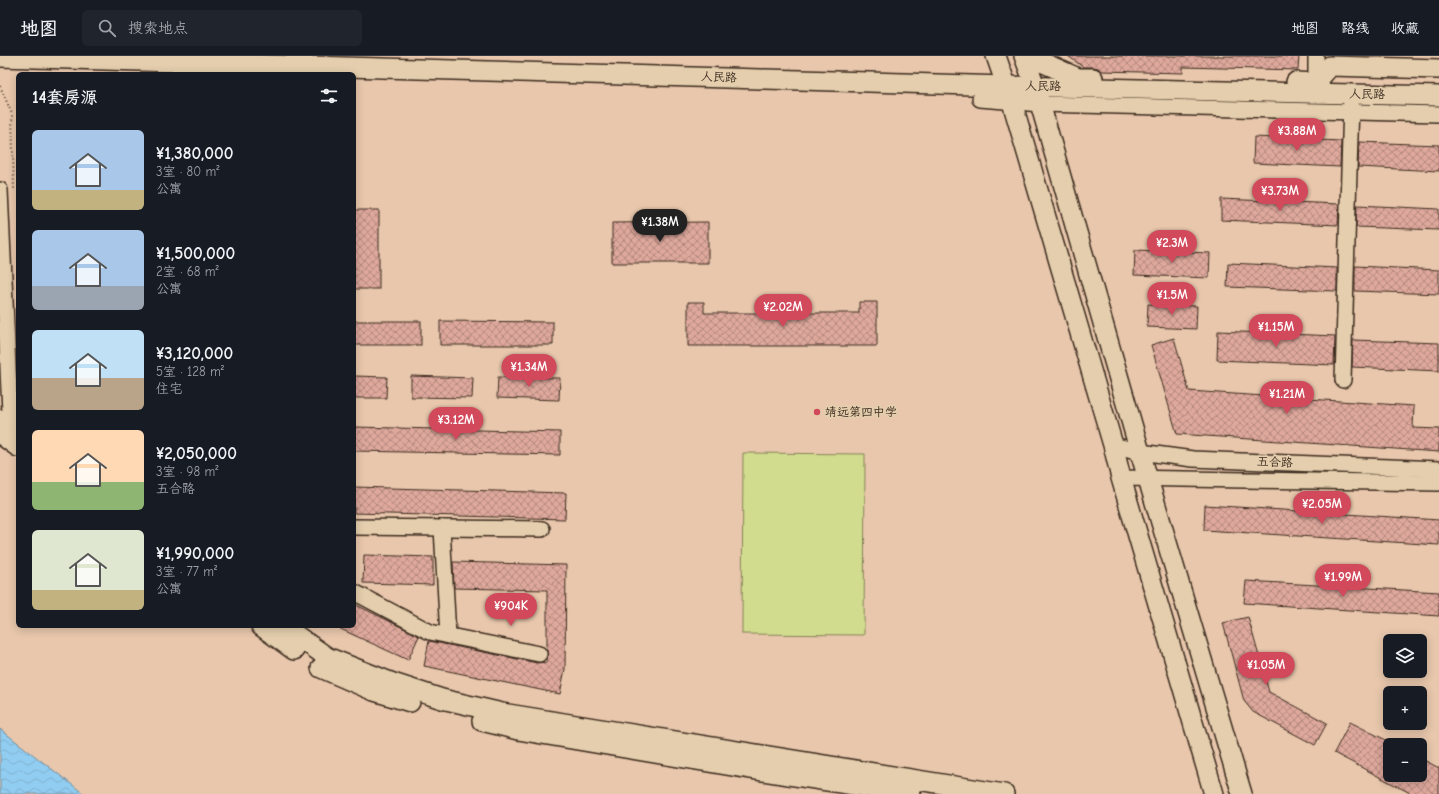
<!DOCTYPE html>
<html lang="zh">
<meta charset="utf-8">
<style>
body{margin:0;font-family:"Comic Neue","LXGW WenKai TC",sans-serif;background:#20242c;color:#f1f3f6;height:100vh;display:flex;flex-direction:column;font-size:15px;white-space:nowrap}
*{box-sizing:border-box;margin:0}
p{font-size:13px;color:#9ea1a6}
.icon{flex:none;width:22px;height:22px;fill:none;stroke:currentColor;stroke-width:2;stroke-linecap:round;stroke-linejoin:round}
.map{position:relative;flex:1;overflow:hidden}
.panel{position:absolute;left:16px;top:16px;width:340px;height:556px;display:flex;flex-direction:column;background:#171b24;border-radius:6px;box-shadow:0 2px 10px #0003}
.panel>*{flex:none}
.controls{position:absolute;left:1383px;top:578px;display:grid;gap:8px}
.controls a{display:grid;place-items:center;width:44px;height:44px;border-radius:6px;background:#171b24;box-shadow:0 2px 10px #0003;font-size:20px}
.price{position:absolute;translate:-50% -34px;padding:0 9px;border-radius:14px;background:#d1495b;color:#fff;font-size:13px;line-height:26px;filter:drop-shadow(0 1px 2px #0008)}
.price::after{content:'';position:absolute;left:50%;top:24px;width:12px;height:9px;margin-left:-6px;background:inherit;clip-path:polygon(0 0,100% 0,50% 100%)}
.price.active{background:#222;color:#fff}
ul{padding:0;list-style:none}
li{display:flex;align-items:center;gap:12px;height:100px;padding:0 16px}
li span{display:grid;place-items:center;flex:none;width:112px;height:80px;border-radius:6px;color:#555}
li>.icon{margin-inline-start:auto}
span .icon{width:48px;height:48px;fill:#fffc;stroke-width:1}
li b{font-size:17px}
h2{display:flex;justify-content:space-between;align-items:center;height:48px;padding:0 16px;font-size:17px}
header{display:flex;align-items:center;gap:24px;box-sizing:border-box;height:56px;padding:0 20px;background:#171b24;border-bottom:1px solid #363941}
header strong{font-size:19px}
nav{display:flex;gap:22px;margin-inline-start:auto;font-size:14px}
.search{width:280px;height:36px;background:#20242c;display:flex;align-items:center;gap:10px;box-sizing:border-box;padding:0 14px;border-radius:6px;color:#9ea1a6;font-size:15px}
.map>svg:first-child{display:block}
.park{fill:#d1dc8f;stroke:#868356}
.water{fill:url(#water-waves);stroke:#6f8c9d}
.building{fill:url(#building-cross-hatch);stroke:#3b2a1e}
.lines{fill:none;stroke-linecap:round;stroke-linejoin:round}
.minor-casing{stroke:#3b2a1e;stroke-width:18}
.major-casing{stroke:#3b2a1e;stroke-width:22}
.path{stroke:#3b2a1e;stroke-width:2;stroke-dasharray:1 3;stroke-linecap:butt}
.minor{stroke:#e4cead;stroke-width:15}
.major{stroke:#e4cead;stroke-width:19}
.poi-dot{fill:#d1495b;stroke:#e4cead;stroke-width:1.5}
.labels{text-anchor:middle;stroke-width:3.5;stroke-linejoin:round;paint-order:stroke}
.street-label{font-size:12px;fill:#3b2a1e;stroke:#e4cead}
.poi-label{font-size:12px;fill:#3b2a1e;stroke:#e4cead;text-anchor:start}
</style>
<header>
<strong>地图</strong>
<div class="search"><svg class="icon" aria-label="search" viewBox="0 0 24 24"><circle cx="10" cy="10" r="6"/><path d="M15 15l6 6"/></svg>搜索地点</div>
<nav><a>地图</a><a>路线</a><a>收藏</a></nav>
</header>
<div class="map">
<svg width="1439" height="738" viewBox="0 0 1439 738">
<defs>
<pattern id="water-waves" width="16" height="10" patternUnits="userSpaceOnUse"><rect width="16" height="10" fill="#91cdf1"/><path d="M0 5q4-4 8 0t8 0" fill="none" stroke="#7eb0ce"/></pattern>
<pattern id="building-cross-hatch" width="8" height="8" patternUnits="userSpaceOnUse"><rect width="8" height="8" fill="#dea89c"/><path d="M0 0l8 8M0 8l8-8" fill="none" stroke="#b5897f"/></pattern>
</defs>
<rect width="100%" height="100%" fill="#e8c7ac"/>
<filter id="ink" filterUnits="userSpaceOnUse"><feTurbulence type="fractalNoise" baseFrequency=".025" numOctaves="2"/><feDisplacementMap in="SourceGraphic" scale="8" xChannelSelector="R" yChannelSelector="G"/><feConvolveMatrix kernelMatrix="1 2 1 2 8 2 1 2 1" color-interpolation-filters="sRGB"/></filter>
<g filter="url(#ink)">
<path class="park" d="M743,397L865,398L864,579L742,578Z"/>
<path class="water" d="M0,673L84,738H0Z"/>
<g class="building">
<path d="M1068,0H1299L1298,14L1183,11V17L1101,15L1098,12L1093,11H1083Z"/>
<path d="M1254,81L1341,85L1340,111L1253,107Z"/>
<path d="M1359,86L1439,89V115L1358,111Z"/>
<path d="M1221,143L1339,148L1338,169L1221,164Z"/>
<path d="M1357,149L1439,153V174L1356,171Z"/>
<rect x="354" y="154" width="25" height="79"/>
<path d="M708,166V207H612V167Z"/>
<path d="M1135,194L1210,197L1209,222L1134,219Z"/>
<path d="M1228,207L1337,212V235L1227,231Z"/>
<path d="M1355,210L1439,214V238L1355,235Z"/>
<path d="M688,246H704V257H859V246H877V290H688Z"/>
<path d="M1148,248L1197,250L1196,273L1147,271Z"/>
<rect x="354" y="265" width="67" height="24"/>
<path d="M440,265L553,266V289H440Z"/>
<path d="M1218,275L1335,280L1334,309L1217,304Z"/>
<path d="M1174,282L1189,335L1414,350L1413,372L1439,373V396L1177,378L1151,289Z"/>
<path d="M1353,284L1439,287V315L1352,311Z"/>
<path d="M354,320L387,321L386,342H354Z"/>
<path d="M411,320L473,322L472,342L411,341Z"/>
<path d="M498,321L560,322L559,344L497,342Z"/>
<path d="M354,371L560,376V399L354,395Z"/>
<path d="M354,431L566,437L565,463L354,457Z"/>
<path d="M1205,449L1439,464V489L1204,474Z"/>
<path d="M364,499L433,501V529L363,527Z"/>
<path d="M453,506L566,509L565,613L560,638L424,610L429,585L537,607L547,606V534L454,532Z"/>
<path d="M1246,525L1439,536V560L1244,547Z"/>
<path d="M354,548L379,560L419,580L408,604L334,570H354Z"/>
<path d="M1248,561L1269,636L1327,667L1315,689L1253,656L1244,645L1223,567Z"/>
<path d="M1350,666L1390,686V719H1420V702L1439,712V738H1412L1334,697Z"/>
</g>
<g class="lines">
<g class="minor-casing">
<g id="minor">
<path d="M1316,31V0"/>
<path d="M980,43L1040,48L1439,58"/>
<path d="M0,134L11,379"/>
<path d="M1343,324L1351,46"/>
<path d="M1113,389L1140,396L1193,403L1439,413"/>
<path d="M1121,422L1439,427"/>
<path d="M354,471L542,473"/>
<path d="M442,472L448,580"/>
<path d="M354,536L430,576L539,598"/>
</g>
</g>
<g class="major-casing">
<g id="major">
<path d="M996,0L1012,46L1113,389L1121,422L1214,738"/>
<path d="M1024,0L1035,30L1140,396L1242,738"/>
<path d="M1028,0L1078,22H1093"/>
<path d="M0,1L1006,30L1439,40"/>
<path d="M1296,26L1316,27L1330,10L1439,13"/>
<path d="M0,363L18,375"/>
<path d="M0,378L18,391"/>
<path d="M261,570L294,594"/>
<path d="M283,570L327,601L393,627L442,643L502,657L1004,738"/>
<path d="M321,612L374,635L410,646"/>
<path d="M482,665L518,674L762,715L911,738"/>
</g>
</g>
<path class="path" d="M0,30L12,58L14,134"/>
<use href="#minor" class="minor"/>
<use href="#major" class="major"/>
</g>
</g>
<circle class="poi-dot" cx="817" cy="356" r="4"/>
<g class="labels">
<g class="street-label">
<text transform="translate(719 21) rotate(2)" y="4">人民路</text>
<text transform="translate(1043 30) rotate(1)" y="4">人民路</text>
<text transform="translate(1367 38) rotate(1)" y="4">人民路</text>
<text transform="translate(1275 406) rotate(2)" y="4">五合路</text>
</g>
<g class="poi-label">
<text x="825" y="360">靖远第四中学</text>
</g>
</g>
</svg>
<div class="controls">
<a><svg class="icon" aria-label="layers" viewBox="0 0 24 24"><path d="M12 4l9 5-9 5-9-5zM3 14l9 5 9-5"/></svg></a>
<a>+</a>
<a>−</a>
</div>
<b class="price" style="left:1297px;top:96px">¥3.88M</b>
<b class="price" style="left:1280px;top:156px">¥3.73M</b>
<b class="price active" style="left:660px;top:187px">¥1.38M</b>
<b class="price" style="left:1172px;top:208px">¥2.3M</b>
<b class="price" style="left:1172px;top:260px">¥1.5M</b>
<b class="price" style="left:783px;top:272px">¥2.02M</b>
<b class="price" style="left:1276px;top:292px">¥1.15M</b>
<b class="price" style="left:529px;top:332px">¥1.34M</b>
<b class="price" style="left:1287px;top:359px">¥1.21M</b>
<b class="price" style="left:456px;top:385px">¥3.12M</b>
<b class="price" style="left:1322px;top:469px">¥2.05M</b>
<b class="price" style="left:1343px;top:542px">¥1.99M</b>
<b class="price" style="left:511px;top:571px">¥904K</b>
<b class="price" style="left:1266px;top:630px">¥1.05M</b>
<section class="panel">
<h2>14套房源<svg class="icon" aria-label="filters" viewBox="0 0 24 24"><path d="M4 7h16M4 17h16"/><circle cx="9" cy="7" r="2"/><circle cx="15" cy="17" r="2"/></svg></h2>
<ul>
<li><span style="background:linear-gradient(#a9c7e8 75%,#c2b280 0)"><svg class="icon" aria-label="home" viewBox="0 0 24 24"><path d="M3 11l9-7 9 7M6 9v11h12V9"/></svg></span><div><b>¥1,380,000</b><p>3室 · 80 m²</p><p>公寓</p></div></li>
<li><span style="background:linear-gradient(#a9c7e8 70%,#9aa5b1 0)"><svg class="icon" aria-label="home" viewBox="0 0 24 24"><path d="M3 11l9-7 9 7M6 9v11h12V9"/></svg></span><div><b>¥1,500,000</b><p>2室 · 68 m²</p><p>公寓</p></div></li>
<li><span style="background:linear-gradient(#bfe0f5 60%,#b9a48a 0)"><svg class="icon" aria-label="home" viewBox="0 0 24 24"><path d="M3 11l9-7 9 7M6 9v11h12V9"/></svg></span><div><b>¥3,120,000</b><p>5室 · 128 m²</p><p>住宅</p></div></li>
<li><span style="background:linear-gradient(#ffd9b3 65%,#8fb573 0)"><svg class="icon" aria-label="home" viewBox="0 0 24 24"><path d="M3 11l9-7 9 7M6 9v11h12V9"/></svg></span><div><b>¥2,050,000</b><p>3室 · 98 m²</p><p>五合路</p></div></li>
<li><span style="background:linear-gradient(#dfe7d0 75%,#c2b280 0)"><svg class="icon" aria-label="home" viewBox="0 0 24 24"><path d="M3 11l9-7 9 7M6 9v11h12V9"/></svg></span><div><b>¥1,990,000</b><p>3室 · 77 m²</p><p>公寓</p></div></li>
</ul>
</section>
</div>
